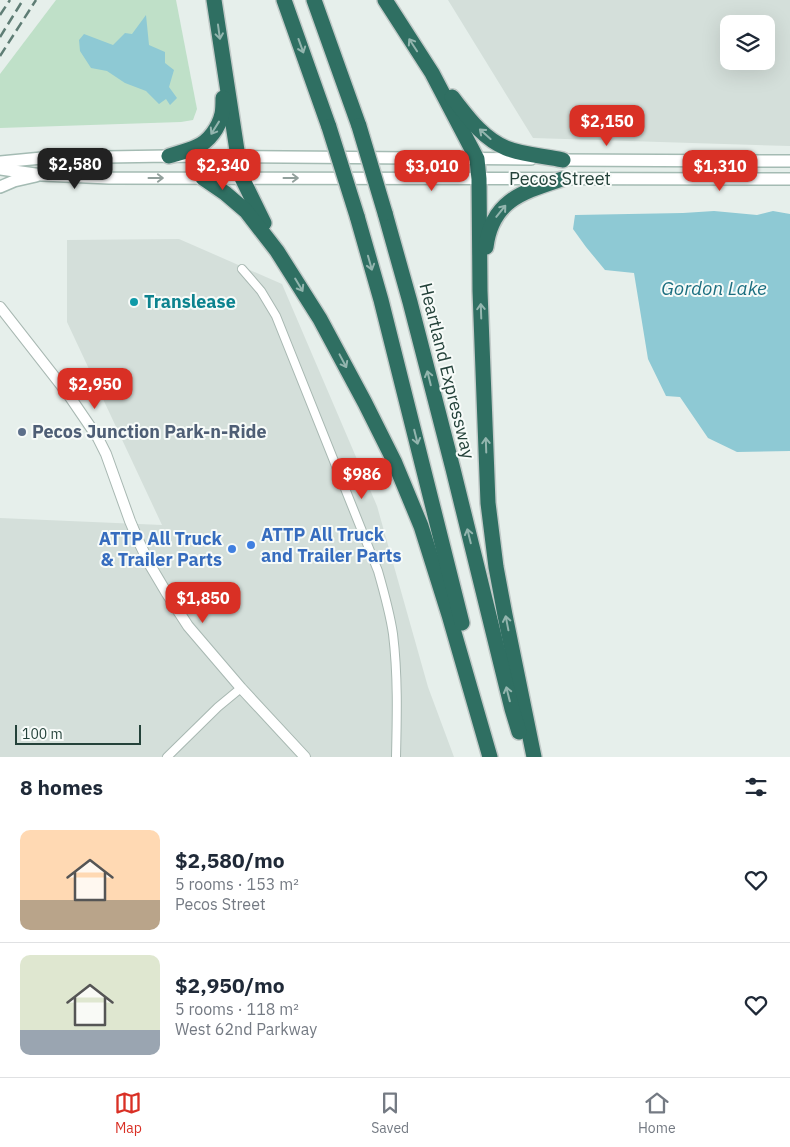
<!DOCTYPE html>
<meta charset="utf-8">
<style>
body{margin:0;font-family:"IBM Plex Sans",sans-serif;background:#f6f6f7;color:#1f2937;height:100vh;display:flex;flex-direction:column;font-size:19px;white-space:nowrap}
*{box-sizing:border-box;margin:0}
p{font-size:16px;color:#747a83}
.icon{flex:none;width:28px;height:28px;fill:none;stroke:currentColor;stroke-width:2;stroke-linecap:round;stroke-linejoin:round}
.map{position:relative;height:757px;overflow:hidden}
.side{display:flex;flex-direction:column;background:#fff;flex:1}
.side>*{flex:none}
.tools{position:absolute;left:720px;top:15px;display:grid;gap:10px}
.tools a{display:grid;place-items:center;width:55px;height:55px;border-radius:10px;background:#fff;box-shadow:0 5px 20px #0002;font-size:25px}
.scale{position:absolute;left:15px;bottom:12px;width:126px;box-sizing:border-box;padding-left:5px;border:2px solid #24423a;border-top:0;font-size:14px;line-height:18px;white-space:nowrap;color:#24423a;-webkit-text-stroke:4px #f7fbf9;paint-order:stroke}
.price{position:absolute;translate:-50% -42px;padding:0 11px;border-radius:10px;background:#d93025;color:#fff;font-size:16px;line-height:32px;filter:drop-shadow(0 1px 2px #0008)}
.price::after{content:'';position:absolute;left:50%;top:30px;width:15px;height:11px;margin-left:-8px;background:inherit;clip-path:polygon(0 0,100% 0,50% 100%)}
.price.active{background:#222;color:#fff}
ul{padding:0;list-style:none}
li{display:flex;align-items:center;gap:15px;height:125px;padding:0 20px}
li+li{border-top:1px solid #e0e1e3}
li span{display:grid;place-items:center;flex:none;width:140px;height:100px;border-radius:10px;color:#555}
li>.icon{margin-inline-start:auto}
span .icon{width:60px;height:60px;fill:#fffc;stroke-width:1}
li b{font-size:21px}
h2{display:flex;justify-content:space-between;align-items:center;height:60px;padding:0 20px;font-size:21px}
.dock{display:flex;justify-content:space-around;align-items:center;height:70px;border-top:1px solid #e0e1e3;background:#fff;font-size:14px;color:#747a83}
.dock a{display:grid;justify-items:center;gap:2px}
.dock .active{color:#d93025}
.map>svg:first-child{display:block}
.built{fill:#d4dfda;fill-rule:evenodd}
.green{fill:#bfe0c8}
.water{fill:#8ec9d4}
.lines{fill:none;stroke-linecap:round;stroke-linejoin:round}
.minor-casing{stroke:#a8b8b2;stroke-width:10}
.tertiary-casing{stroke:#a8b8b2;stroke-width:12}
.secondary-casing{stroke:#a4bbb3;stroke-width:14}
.motorway-casing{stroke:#c2cac8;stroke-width:18}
.minor{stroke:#fff;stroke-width:8}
.tertiary{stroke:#fff;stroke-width:10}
.secondary{stroke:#fff;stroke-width:11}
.motorway{stroke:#2f6f62;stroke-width:15}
.rail{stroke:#5f7d75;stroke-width:2.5;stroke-dasharray:10 5;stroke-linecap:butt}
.motorway-bridge-casing{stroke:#c2cac8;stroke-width:18;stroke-linecap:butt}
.motorway-bridge{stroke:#2f6f62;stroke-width:15}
.oneway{stroke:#93b5ae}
.oneway2{stroke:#92a09c}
.culture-dot{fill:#0f9aa8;stroke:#f7fbf9;stroke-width:2}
.service-dot{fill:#5c6f8a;stroke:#f7fbf9;stroke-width:2}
.shop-dot{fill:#3f7fe0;stroke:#f7fbf9;stroke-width:2}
.labels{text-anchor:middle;stroke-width:4;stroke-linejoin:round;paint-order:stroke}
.street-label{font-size:18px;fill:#24423a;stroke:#f7fbf9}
.culture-label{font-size:18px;font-weight:bold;fill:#0d838f;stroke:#f7fbf9;text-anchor:start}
.service-label{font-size:18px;font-weight:bold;fill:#4e5e75;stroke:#f7fbf9;text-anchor:start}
.shop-label{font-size:18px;font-weight:bold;fill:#366cbe;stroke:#f7fbf9;text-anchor:start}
.water-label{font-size:19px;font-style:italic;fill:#1c6f80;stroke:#f7fbf9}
</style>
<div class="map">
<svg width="790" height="757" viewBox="0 0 790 757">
<rect width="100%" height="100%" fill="#e6efeb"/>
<g class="built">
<path d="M448,0H790V146L533,138ZM729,24H766V61H729Z"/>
<path d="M179,239L282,284L377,506L428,687L454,757H0V518L162,525L67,322V240Z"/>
</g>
<path class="green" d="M56,0H176L197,109L193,120L181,122L0,128V74Z"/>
<g class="water">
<path d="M146,15L149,45L165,52V63L174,70L169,87L177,98L170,105L166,99L159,104L146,91L125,83L107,71L91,68L80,51L79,40L84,34L113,45L125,33L132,34Z"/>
<path d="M714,211L757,215L773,211L790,214V451L737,452L708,438L680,397L666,396L648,359L634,273L605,270L586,247L573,229L575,215L683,213Z"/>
</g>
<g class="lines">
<g class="minor-casing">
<g id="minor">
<path d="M242,269L261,291L276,316L378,571C384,592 390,613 393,634C398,675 397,716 396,757"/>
<path d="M167,757L218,707L241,688"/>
</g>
</g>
<g class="tertiary-casing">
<path id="tertiary" d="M0,307L68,394L98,438L106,454L130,521L138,540L150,565L166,592L188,626L241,688L305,757"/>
</g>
<g class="secondary-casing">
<g id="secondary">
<path d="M557,160L790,161"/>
<path d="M0,162L42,158L169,156L531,159"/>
<path d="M0,169L42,175L109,178L790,179"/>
<path d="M0,187L14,181L36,176"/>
</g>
</g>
<g class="motorway-casing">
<g id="motorway">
<path d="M214,0L238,157L242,178L264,223"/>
<path d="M284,0L329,127"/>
<path d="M314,0L359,126"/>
<path d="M385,0L432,73L477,159L479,179L480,291L488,503L496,567L505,615L534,757"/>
<path d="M452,97C467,116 482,138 506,148C523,155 545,156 563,160"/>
<path d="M169,156C178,153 188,151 196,147C209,142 219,127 222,114C223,109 223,103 223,98"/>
<path d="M203,178L225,193L246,211L277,251L320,319L365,403L394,461L421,526L449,615L490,757"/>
<path d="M385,213L410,302L453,469L512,709L519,732"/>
<path d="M357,216L381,300L462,623"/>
<path d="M486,247C492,200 523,192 562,179"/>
</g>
</g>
<use href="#minor" class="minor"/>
<use href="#tertiary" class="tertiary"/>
<use href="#secondary" class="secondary"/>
<use href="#motorway" class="motorway"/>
<g class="rail">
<path d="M0,15L10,0"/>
<path d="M0,37L23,0"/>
<path d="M0,56L36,0"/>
</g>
<g class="motorway-bridge-casing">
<g id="motorway-bridge">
<path d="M359,126L385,213"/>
<path d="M329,127L357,216"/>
</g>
</g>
<use href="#motorway-bridge" class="motorway-bridge"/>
</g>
<defs><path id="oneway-shaft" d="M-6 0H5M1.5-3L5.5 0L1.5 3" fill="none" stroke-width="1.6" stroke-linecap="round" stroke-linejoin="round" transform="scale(1.25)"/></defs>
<g class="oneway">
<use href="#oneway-shaft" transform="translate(219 32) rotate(82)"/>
<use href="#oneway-shaft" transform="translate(413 45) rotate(-123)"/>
<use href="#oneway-shaft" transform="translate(301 46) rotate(70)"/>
<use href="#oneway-shaft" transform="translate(215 128) rotate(122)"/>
<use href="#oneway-shaft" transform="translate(485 134) rotate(-138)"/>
<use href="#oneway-shaft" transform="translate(501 211) rotate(-51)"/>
<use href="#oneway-shaft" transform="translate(370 263) rotate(74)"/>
<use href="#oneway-shaft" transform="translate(299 285) rotate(59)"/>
<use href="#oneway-shaft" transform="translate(481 311) rotate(-92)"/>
<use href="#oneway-shaft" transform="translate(343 361) rotate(62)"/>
<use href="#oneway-shaft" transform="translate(429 378) rotate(-104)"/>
<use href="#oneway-shaft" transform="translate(416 437) rotate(76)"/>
<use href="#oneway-shaft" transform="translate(486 445) rotate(-92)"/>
<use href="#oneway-shaft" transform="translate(469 536) rotate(-104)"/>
<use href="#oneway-shaft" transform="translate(507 623) rotate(-101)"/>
<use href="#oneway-shaft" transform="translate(508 694) rotate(-104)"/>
</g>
<g class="oneway2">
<use href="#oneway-shaft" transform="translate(156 178)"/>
<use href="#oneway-shaft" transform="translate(291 178)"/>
</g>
<circle class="culture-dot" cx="134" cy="302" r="5"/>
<circle class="service-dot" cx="22" cy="432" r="5"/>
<g class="shop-dot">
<circle cx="251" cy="545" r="5"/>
<circle cx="232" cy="549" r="5"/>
</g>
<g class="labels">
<g class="street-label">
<text x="560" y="185">Pecos Street</text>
<text transform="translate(447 371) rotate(76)" y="6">Heartland Expressway</text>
</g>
<g class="culture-label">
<text x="144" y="308">Translease</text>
</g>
<g class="service-label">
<text x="32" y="438">Pecos Junction Park-n-Ride</text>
</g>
<g class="shop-label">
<text x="261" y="541">ATTP All Truck<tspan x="261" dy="21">and Trailer Parts</tspan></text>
<text x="222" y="545" text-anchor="end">ATTP All Truck<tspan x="222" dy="21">&amp; Trailer Parts</tspan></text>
</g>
<g class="water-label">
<text x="714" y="295">Gordon Lake</text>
</g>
</g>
</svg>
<div class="tools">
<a><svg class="icon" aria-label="layers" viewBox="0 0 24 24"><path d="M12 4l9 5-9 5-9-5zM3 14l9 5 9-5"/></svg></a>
</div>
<div class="scale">100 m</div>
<b class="price" style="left:607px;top:147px">$2,150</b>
<b class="price active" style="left:75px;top:190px">$2,580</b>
<b class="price" style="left:223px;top:191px">$2,340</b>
<b class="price" style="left:432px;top:192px">$3,010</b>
<b class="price" style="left:720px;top:192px">$1,310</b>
<b class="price" style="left:95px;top:410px">$2,950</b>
<b class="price" style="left:362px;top:500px">$986</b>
<b class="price" style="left:203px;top:624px">$1,850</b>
</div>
<section class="side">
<h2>8 homes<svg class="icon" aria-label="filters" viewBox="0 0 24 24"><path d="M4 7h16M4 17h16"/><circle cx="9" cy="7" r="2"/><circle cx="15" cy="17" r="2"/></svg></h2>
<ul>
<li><span style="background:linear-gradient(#ffd9b3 70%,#b9a48a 0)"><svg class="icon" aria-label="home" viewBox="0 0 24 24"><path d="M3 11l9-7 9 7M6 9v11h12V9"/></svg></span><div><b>$2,580/mo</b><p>5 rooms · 153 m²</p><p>Pecos Street</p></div><svg class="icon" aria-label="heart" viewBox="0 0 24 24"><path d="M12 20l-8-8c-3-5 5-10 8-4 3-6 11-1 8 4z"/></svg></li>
<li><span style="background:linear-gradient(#dfe7d0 75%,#9aa5b1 0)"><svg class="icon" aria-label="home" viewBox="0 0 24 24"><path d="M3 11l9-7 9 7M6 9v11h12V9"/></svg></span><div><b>$2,950/mo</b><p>5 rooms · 118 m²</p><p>West 62nd Parkway</p></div><svg class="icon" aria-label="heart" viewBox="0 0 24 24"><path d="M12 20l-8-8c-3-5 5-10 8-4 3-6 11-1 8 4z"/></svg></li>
</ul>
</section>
<nav class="dock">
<a class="active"><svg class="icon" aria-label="map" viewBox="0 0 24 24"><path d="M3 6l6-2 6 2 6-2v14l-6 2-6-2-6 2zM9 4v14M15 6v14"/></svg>Map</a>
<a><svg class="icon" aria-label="saved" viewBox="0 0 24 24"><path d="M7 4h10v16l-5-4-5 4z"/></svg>Saved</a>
<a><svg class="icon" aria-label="home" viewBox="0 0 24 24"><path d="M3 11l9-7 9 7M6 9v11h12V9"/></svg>Home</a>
</nav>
